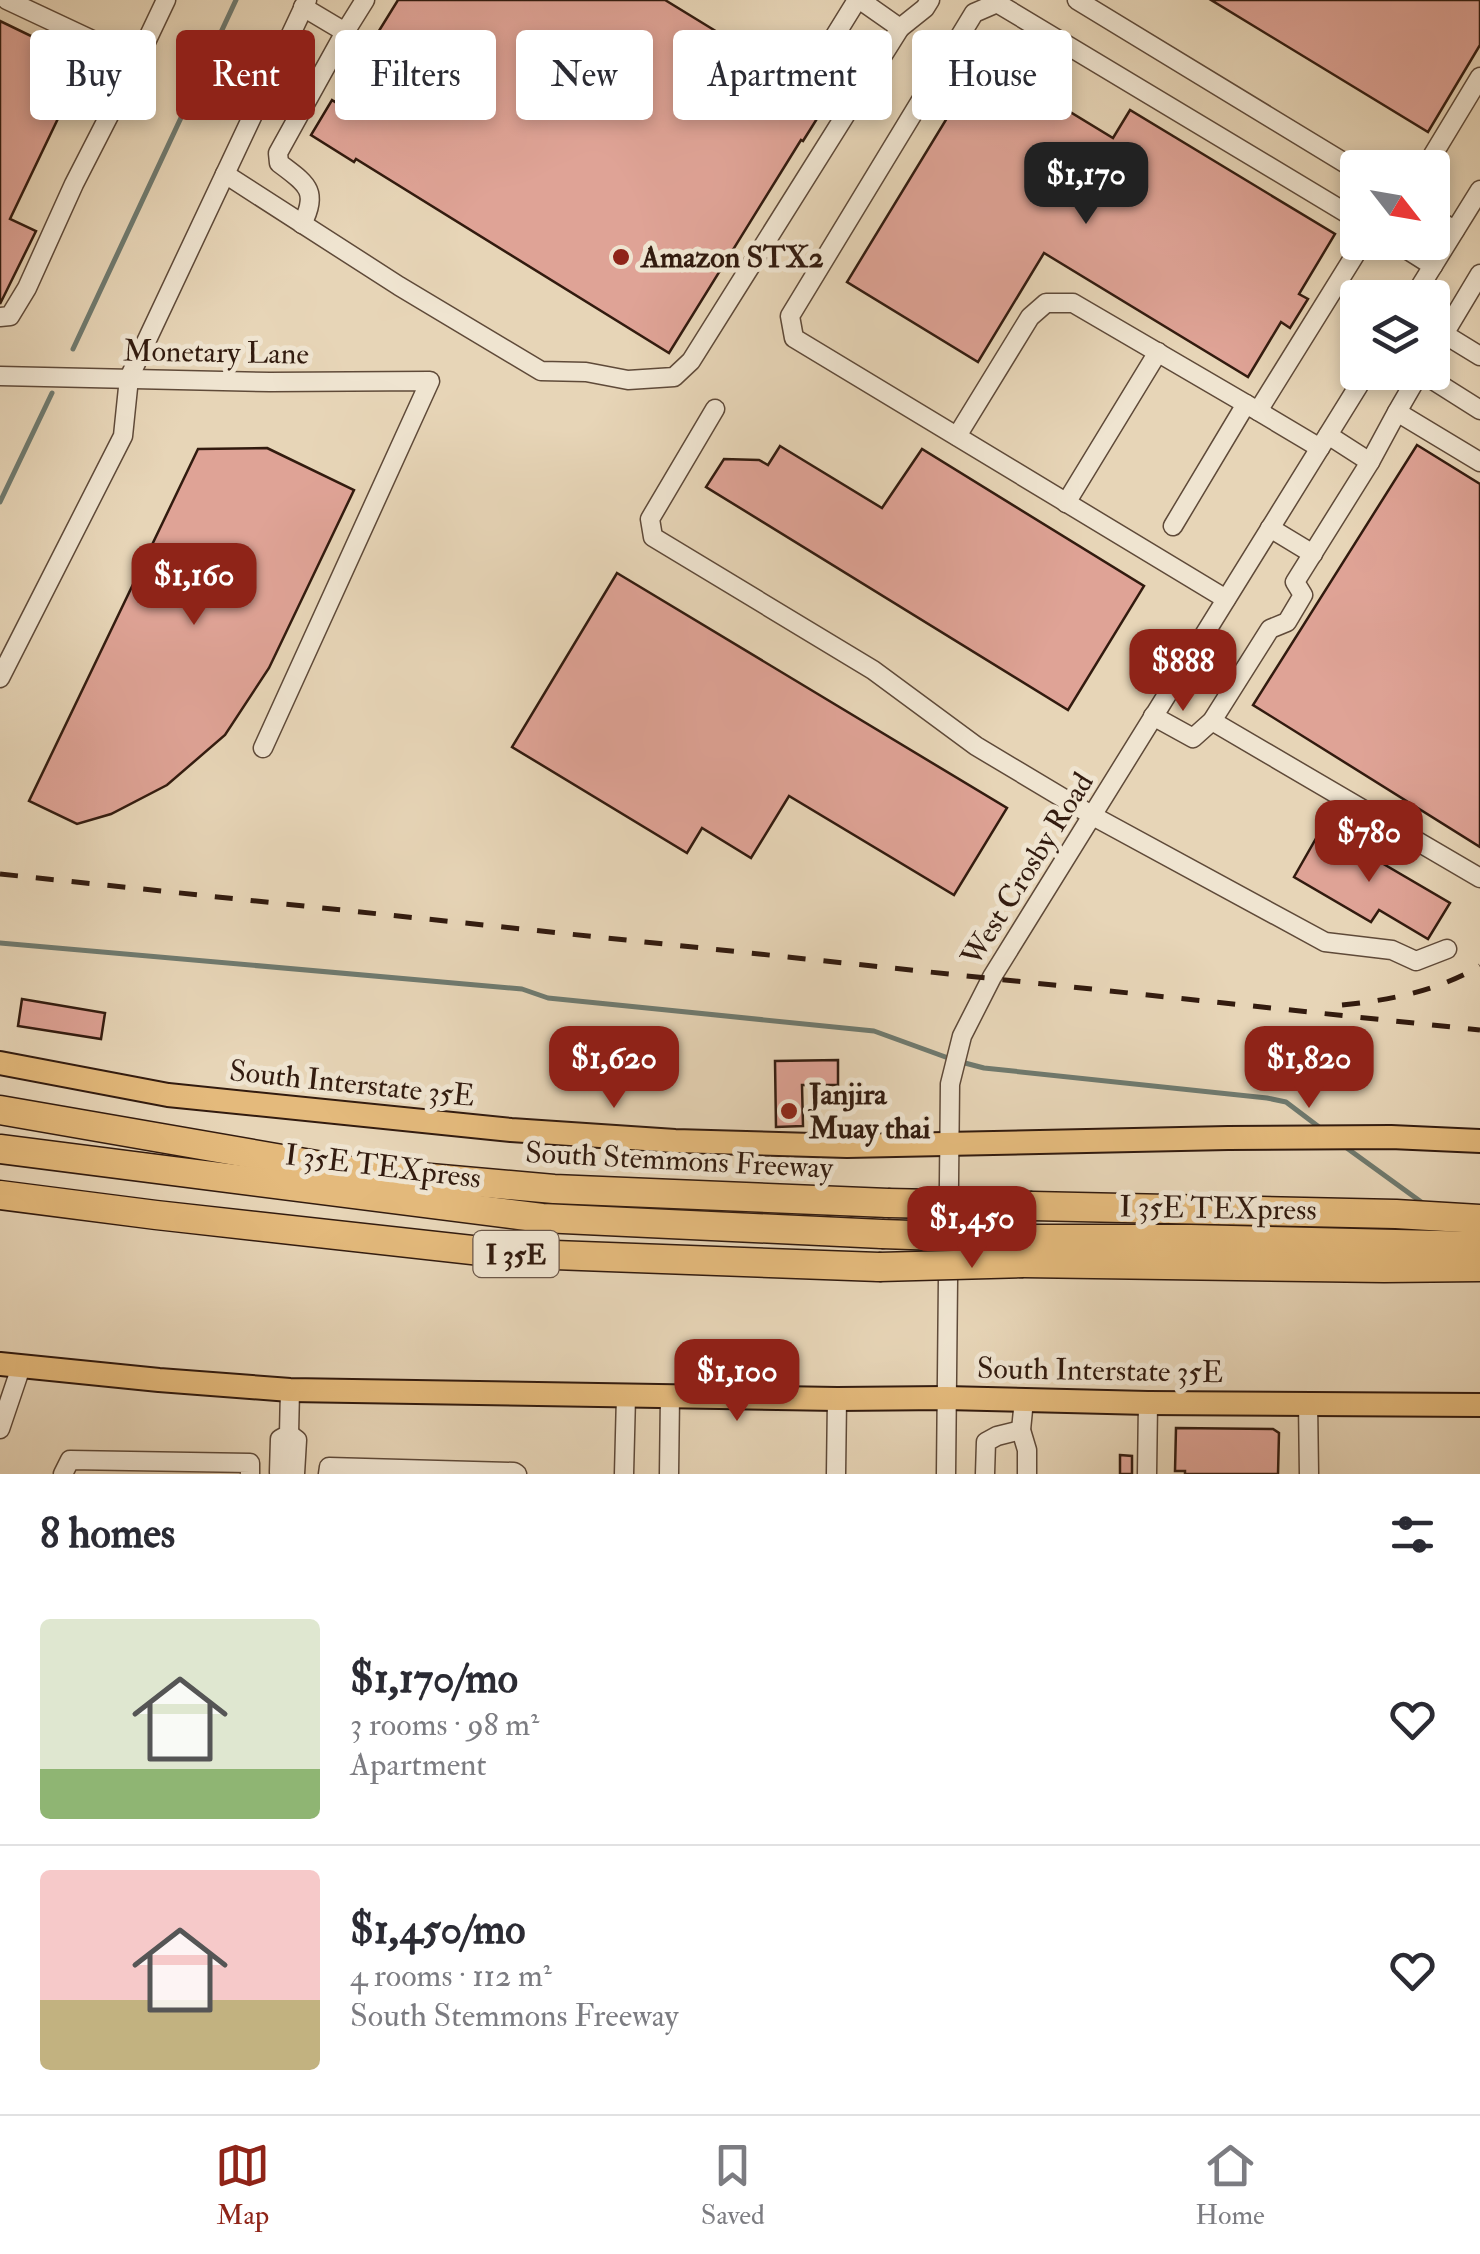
<!DOCTYPE html>
<meta charset="utf-8">
<style>
body{margin:0;font-family:"IM FELL Double Pica",serif;background:#f7f7f7;color:#2b2b33;height:100vh;display:flex;flex-direction:column;font-size:38px;white-space:nowrap}
*{box-sizing:border-box;margin:0}
p{font-size:32px;color:#7c7c81}
.icon{flex:none;width:55px;height:55px;fill:none;stroke:currentColor;stroke-width:2;stroke-linecap:round;stroke-linejoin:round}
.map{position:relative;height:1474px;overflow:hidden}
.drawer{display:flex;flex-direction:column;background:#fff;flex:1}
.drawer>*{flex:none}
.hud{position:absolute;left:30px;top:30px;width:1420px;height:90px;display:flex;gap:20px}
.needle{width:65px;rotate:121deg}
.tools{position:absolute;left:1340px;top:150px;display:grid;gap:20px}
.tools a{display:grid;place-items:center;width:110px;height:110px;border-radius:10px;background:#fff;box-shadow:0 5px 15px #0003;font-size:50px}
.price{position:absolute;translate:-50% -85px;padding:0 22px;border-radius:20px;background:#8f2418;color:#fff;font-size:32px;line-height:65px;filter:drop-shadow(0 2px 5px #0008)}
.price::after{content:'';position:absolute;left:50%;top:60px;width:30px;height:22px;margin-left:-15px;background:inherit;clip-path:polygon(0 0,100% 0,50% 100%)}
.price.selected{background:#222;color:#fff}
ul{padding:0;list-style:none}
li{display:flex;align-items:center;gap:30px;height:250px;padding:0 40px}
li+li{border-top:2px solid #e1e1e2}
li span{display:grid;place-items:center;flex:none;width:280px;height:200px;border-radius:10px;color:#555}
li>.icon{margin-inline-start:auto}
span .icon{width:120px;height:120px;fill:#fffc;stroke-width:1}
li b{font-size:42px}
h2{display:flex;justify-content:space-between;align-items:center;height:120px;padding:0 40px;font-size:42px}
.tag{padding:0 35px;border-radius:10px;background:#fff;box-shadow:0 5px 15px #0003;font-size:35px;line-height:90px}
.tag.selected{background:#8f2418;color:#fff}
.tab-bar{display:flex;justify-content:space-around;align-items:center;height:140px;border-top:2px solid #e1e1e2;background:#fff;font-size:28px;color:#7c7c81}
.tab-bar a{display:grid;justify-items:center;gap:5px}
.tab-bar .selected{color:#8f2418}
.map>svg:first-child{display:block}
.lines{fill:none;stroke-linecap:round;stroke-linejoin:round}
.stream{stroke:#6f7a6f;stroke-width:5}
.building{fill:#dfa396;stroke:#321b0f;stroke-width:2.5}
.minor-casing{stroke:#5f4a39;stroke-width:21}
.major-casing{stroke:#321b0f;stroke-width:26}
.highway-casing{stroke:#321b0f;stroke-width:31}
.minor{stroke:#efe4d0;stroke-width:18}
.major{stroke:#e4ba7c;stroke-width:22}
.highway{stroke:#e4ba7c;stroke-width:28}
.rail{stroke:#321b0f;stroke-width:5;stroke-dasharray:18 18;stroke-linecap:butt}
.highway-bridge-casing{stroke:#321b0f;stroke-width:31;stroke-linecap:butt}
.highway-bridge{stroke:#e4ba7c;stroke-width:28}
.poi-dot{fill:#8f2418;stroke:#efe4d0;stroke-width:4}
.labels{text-anchor:middle;stroke-width:10;stroke-linejoin:round;paint-order:stroke}
.shield{fill:#efe4d0;stroke:#6b5749;stroke-width:2.5}
.shield-label{font-size:28px;font-weight:bold;fill:#321b0f}
.poi-label{font-size:30px;font-weight:bold;fill:#321b0f;stroke:#efe4d0;text-anchor:start}
.street-label{font-size:30px;fill:#321b0f;stroke:#efe4d0}
</style>
<div class="map">
<svg width="1480" height="1474" viewBox="0 0 1480 1474">
<rect width="100%" height="100%" fill="#e7d5b7"/>
<filter id="stains"><feTurbulence type="fractalNoise" baseFrequency=".002" numOctaves="4"/><feColorMatrix values="0 0 0 0 .2 0 0 0 0 .09 0 0 0 0 .02 0 0 0 .5 -.17"/></filter>
<radialGradient id="worn" r=".72"><stop offset=".6" stop-color="#630" stop-opacity="0"/><stop offset="1" stop-color="#630" stop-opacity=".3"/></radialGradient>
<g class="lines">
<g class="stream">
<path d="M73,349L236,0"/>
<path d="M0,502L52,393"/>
<path d="M0,943L522,989L548,998L874,1031L951,1059"/>
<path d="M961,1062L984,1068L1267,1098L1286,1102L1323,1130"/>
<path d="M1344,1146L1424,1204"/>
</g>
</g>
<g class="building">
<path d="M398,0H665L794,79L795,76L830,98L803,141L801,140L669,353L356,159L354,162L311,135L332,100L335,102Z"/>
<path d="M1211,0H1480V45L1428,132Z"/>
<path d="M0,21L85,62L10,219L36,231L0,304Z"/>
<path d="M983,59L1113,138L1130,110L1335,234L1299,294L1308,299L1290,328L1281,322L1248,377L1044,253L978,362L847,282Z"/>
<path d="M1417,445L1480,484V847L1253,705Z"/>
<path d="M780,446L882,508L922,449L1144,586L1068,710L706,487L724,459L759,460L768,465Z"/>
<path d="M267,448L354,490L269,668L225,735L167,785L111,814L77,824L29,801L198,449Z"/>
<path d="M617,573L1007,808L954,895L789,796L751,858L702,828L687,853L512,747Z"/>
<path d="M1322,828L1450,903L1428,939L1379,910L1371,922L1294,877Z"/>
<path d="M22,999L105,1013L101,1039L18,1026Z"/>
<path d="M838,1060V1085H802L803,1126L776,1127L775,1061Z"/>
<path d="M1176,1428L1273,1429L1279,1433L1278,1474H1185V1471H1175Z"/>
<path d="M1120,1455L1132,1456V1474H1120Z"/>
</g>
<g class="lines">
<g class="minor-casing">
<g id="minor">
<path d="M7,0L137,61L166,0"/>
<path d="M857,0L823,55L866,83"/>
<path d="M860,0L900,28L925,8L930,0"/>
<path d="M1077,0L1358,171"/>
<path d="M303,7L345,32L365,0"/>
<path d="M1425,168L1480,77"/>
<path d="M225,174L399,286L541,371L586,372L628,380L674,377L691,361L900,28"/>
<path d="M1432,217L1455,230"/>
<path d="M302,224C320,190 305,183 279,163L278,153L345,32"/>
<path d="M1395,242L1433,266"/>
<path d="M1413,298L1480,190"/>
<path d="M0,317L10,316L27,288L74,184L137,61"/>
<path d="M1444,334L1480,274"/>
<path d="M1432,352L1444,334L1480,356"/>
<path d="M1420,372L1480,410"/>
<path d="M0,376L270,382L430,381L263,748"/>
<path d="M715,409L650,519L653,537L873,670L976,746L1093,816L1325,942L1392,950L1416,961L1447,949"/>
<path d="M1397,412L1419,374"/>
<path d="M1328,435L1370,462"/>
<path d="M957,436L1030,317L1046,303H1073L1258,411"/>
<path d="M1320,448L1258,411L1363,242"/>
<path d="M1066,503L1158,352"/>
<path d="M1173,526L1246,404"/>
<path d="M1270,528L1313,554"/>
<path d="M1226,599L794,338L790,316L974,13L997,3L1358,220"/>
<path d="M0,678L123,436L129,378L307,0"/>
<path d="M1153,716L1193,738L1212,721L1270,629L1287,622L1303,595L1295,582L1370,462L1397,412L1480,462"/>
<path d="M1212,721L1480,878"/>
<path d="M1024,1400L1021,1430L1027,1450V1474"/>
<path d="M1308,1402L1309,1474"/>
<path d="M0,1429L21,1367"/>
<path d="M289,1434L297,1440L295,1474"/>
<path d="M63,1474L70,1460L250,1463V1474"/>
<path d="M281,1474L279,1472L280,1439L289,1434L290,1390"/>
<path d="M328,1474L329,1467L514,1472L517,1474"/>
<path d="M624,1474L626,1396"/>
<path d="M669,1474L670,1396"/>
<path d="M836,1474L837,1399"/>
<path d="M946,1474L950,1084L962,1036L992,977L1367,372"/>
<path d="M985,1474L986,1442L997,1436L1021,1430"/>
<path d="M1147,1474L1148,1403"/>
</g>
</g>
<g class="major-casing">
<g id="major">
<path d="M0,1063L168,1095L511,1130L675,1141L847,1146L1228,1138L1391,1137L1480,1141"/>
<path d="M0,1364L159,1380L290,1390L837,1399L946,1398L1148,1403L1480,1405"/>
</g>
</g>
<g class="highway-casing">
<g id="highway">
<path d="M0,1110L351,1171L554,1189L888,1203"/>
<path d="M0,1149L542,1218L882,1234"/>
<path d="M0,1195L156,1215L499,1253L879,1267"/>
<path d="M1032,1206L1396,1214L1480,1219"/>
<path d="M1029,1239H1190L1480,1246"/>
<path d="M1023,1263L1384,1268L1480,1267"/>
</g>
</g>
<use href="#minor" class="minor"/>
<use href="#major" class="major"/>
<use href="#highway" class="highway"/>
<g class="rail">
<path d="M0,874L1480,1030"/>
<path d="M1342,1005C1391,1000 1437,991 1480,966"/>
</g>
<g class="highway-bridge-casing">
<g id="highway-bridge">
<path d="M888,1203L1032,1206"/>
<path d="M882,1234L1029,1239"/>
<path d="M879,1267L1023,1263"/>
</g>
</g>
<use href="#highway-bridge" class="highway-bridge"/>
</g>
<g class="poi-dot">
<circle cx="621" cy="257" r="10"/>
<circle cx="789" cy="1111" r="10"/>
</g>
<g class="labels">
<rect class="shield" x="473.5" y="1231" width="85" height="46" rx="8"/>
<g class="shield-label">
<text x="516" y="1264">I 35E</text>
</g>
<g class="poi-label">
<text x="641" y="267">Amazon STX2</text>
<text x="809" y="1104">Janjira<tspan x="809" dy="34">Muay thai</tspan></text>
</g>
<g class="street-label">
<text transform="translate(216 352) rotate(1)" y="10">Monetary Lane</text>
<text transform="translate(1027 869) rotate(-58)" y="10">West Crosby Road</text>
<text transform="translate(352 1083) rotate(6)" y="10">South Interstate 35E</text>
<text transform="translate(679 1160) rotate(3)" y="10">South Stemmons Freeway</text>
<text transform="translate(383 1166) rotate(7)" y="10">I 35E TEXpress</text>
<text transform="translate(1218 1208) rotate(1)" y="10">I 35E TEXpress</text>
<text transform="translate(1100 1370) rotate(1)" y="10">South Interstate 35E</text>
</g>
</g>
<rect width="100%" height="100%" filter="url(#stains)"/>
<rect width="100%" height="100%" fill="url(#worn)"/>
</svg>
<div class="tools">
<a><svg class="needle" viewBox="-14 -14 28 28"><path d="M0-13l5 13h-10z" fill="#e53935"/><path d="M0 13l5-13h-10z" fill="#7c7c81"/></svg></a>
<a><svg class="icon" aria-label="layers" viewBox="0 0 24 24"><path d="M12 4l9 5-9 5-9-5zM3 14l9 5 9-5"/></svg></a>
</div>
<b class="price selected" style="left:1086px;top:227px">$1,170</b>
<b class="price" style="left:194px;top:628px">$1,160</b>
<b class="price" style="left:1183px;top:714px">$888</b>
<b class="price" style="left:1369px;top:885px">$780</b>
<b class="price" style="left:614px;top:1111px">$1,620</b>
<b class="price" style="left:1309px;top:1111px">$1,820</b>
<b class="price" style="left:972px;top:1271px">$1,450</b>
<b class="price" style="left:737px;top:1424px">$1,100</b>
<div class="hud">
<a class="tag">Buy</a>
<a class="tag selected">Rent</a>
<a class="tag">Filters</a>
<a class="tag">New</a>
<a class="tag">Apartment</a>
<a class="tag">House</a>
</div>
</div>
<section class="drawer">
<h2>8 homes<svg class="icon" aria-label="filters" viewBox="0 0 24 24"><path d="M4 7h16M4 17h16"/><circle cx="9" cy="7" r="2"/><circle cx="15" cy="17" r="2"/></svg></h2>
<ul>
<li><span style="background:linear-gradient(#dfe7d0 75%,#8fb573 0)"><svg class="icon" aria-label="home" viewBox="0 0 24 24"><path d="M3 11l9-7 9 7M6 9v11h12V9"/></svg></span><div><b>$1,170/mo</b><p>3 rooms · 98 m²</p><p>Apartment</p></div><svg class="icon" aria-label="heart" viewBox="0 0 24 24"><path d="M12 20l-8-8c-3-5 5-10 8-4 3-6 11-1 8 4z"/></svg></li>
<li><span style="background:linear-gradient(#f6c9c9 65%,#c2b280 0)"><svg class="icon" aria-label="home" viewBox="0 0 24 24"><path d="M3 11l9-7 9 7M6 9v11h12V9"/></svg></span><div><b>$1,450/mo</b><p>4 rooms · 112 m²</p><p>South Stemmons Freeway</p></div><svg class="icon" aria-label="heart" viewBox="0 0 24 24"><path d="M12 20l-8-8c-3-5 5-10 8-4 3-6 11-1 8 4z"/></svg></li>
</ul>
</section>
<nav class="tab-bar">
<a class="selected"><svg class="icon" aria-label="map" viewBox="0 0 24 24"><path d="M3 6l6-2 6 2 6-2v14l-6 2-6-2-6 2zM9 4v14M15 6v14"/></svg>Map</a>
<a><svg class="icon" aria-label="saved" viewBox="0 0 24 24"><path d="M7 4h10v16l-5-4-5 4z"/></svg>Saved</a>
<a><svg class="icon" aria-label="home" viewBox="0 0 24 24"><path d="M3 11l9-7 9 7M6 9v11h12V9"/></svg>Home</a>
</nav>
